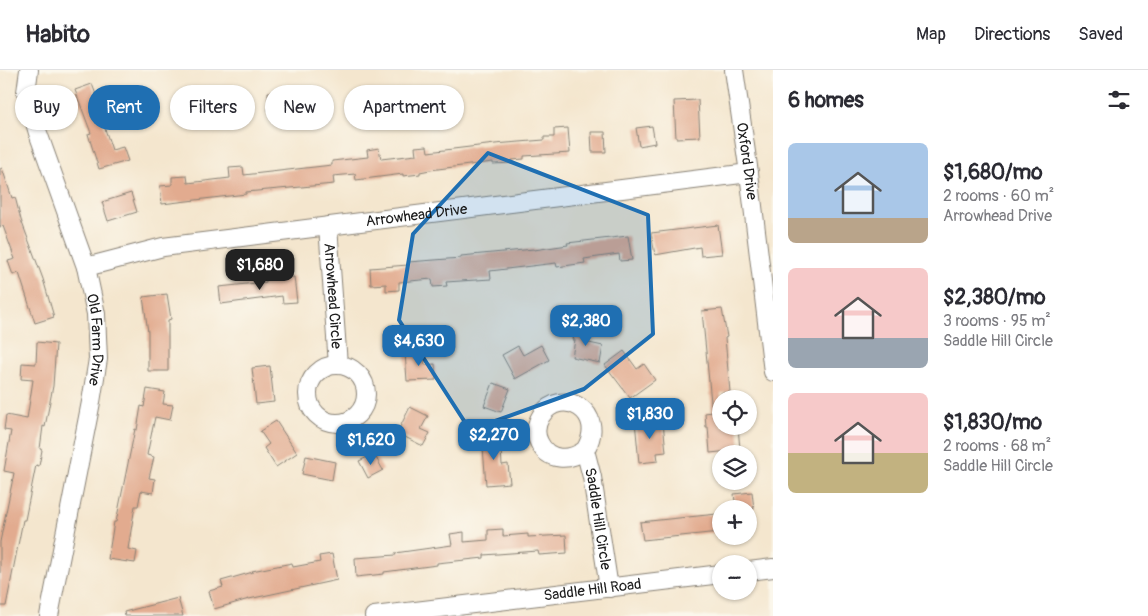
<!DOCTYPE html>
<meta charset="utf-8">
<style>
body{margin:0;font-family:Pangolin,sans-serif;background:#f7f7f7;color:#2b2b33;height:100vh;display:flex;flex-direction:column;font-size:19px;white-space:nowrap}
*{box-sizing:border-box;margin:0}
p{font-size:16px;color:#7c7c81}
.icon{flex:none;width:28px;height:28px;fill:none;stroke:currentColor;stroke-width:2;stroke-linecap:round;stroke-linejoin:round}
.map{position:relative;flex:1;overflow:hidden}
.side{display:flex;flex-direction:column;background:#fff;width:375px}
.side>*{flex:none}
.banner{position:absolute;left:15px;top:15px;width:475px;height:45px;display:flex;gap:10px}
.tools{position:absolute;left:712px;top:320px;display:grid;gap:10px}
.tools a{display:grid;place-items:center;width:45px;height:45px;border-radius:50%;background:#fff;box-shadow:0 1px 4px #0004;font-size:25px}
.price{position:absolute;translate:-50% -42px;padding:0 11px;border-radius:10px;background:#1f6fb2;color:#fff;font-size:16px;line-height:32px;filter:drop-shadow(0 1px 2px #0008)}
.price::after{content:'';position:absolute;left:50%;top:30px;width:15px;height:11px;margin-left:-8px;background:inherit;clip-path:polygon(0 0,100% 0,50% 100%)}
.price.current{background:#222;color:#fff}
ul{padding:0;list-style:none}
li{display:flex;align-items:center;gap:15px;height:125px;padding:0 15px}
li span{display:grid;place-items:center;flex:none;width:140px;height:100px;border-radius:8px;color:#555}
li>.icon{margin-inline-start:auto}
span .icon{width:60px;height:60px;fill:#fffc;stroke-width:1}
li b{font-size:21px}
h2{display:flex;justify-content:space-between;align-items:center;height:60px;padding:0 15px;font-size:21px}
.chip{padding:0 18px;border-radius:22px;background:#fff;box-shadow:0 1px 4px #0004;font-size:18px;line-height:45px}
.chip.current{background:#1f6fb2;color:#fff}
header{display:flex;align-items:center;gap:30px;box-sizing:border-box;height:70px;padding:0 25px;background:#fff;border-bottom:1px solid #e1e1e2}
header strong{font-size:24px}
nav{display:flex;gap:28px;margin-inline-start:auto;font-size:18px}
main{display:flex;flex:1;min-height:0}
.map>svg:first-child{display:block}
.building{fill:#e2ab8f}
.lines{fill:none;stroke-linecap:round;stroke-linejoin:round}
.minor-casing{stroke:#888175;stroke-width:20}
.minor{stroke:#fff;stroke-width:18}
.marked{fill:#1f6fb2;fill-opacity:0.2;stroke:#1f6fb2;stroke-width:4;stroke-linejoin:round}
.labels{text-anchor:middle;stroke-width:4.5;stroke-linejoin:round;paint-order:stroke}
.street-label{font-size:15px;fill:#1c1c1c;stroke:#fbf7ec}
</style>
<header>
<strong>Habito</strong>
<nav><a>Map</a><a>Directions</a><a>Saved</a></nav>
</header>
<main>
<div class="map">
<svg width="773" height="546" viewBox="0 0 773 546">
<rect width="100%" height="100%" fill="#fbf7ec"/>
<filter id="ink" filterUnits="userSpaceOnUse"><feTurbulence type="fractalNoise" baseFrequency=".02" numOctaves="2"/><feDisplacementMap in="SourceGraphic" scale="10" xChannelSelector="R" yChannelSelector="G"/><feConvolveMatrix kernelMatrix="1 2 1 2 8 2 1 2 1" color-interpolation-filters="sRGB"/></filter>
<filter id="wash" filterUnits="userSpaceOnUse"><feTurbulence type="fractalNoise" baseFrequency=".0096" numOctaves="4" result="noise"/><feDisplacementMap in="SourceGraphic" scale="20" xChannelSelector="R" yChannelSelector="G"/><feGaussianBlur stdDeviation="1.12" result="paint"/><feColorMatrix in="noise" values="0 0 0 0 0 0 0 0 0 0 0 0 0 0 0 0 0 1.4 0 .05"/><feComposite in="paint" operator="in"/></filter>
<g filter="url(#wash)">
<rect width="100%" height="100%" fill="#f4e6ce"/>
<g id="blocks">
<g class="building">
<path d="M92,14L103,43L100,44L112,80L123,77L128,91L99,99L88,64L91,63L75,20Z"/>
<path d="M268,22H279L280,40L268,41Z"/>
<path d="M698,30L700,67L676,68L674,31Z"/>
<path d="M652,56L655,73L639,76L636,58Z"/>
<path d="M568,58L570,83L524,86V89L512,90L513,93L493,94V92L430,100L420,102V104L403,106V104L356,110L355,104L333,106L334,114L246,122V124L162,134L160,116L172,115V107L187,106L188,113L230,108L229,98L243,97L244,105L332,95V91L368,87L367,80L379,78L381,89L416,85L415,77L427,76L428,82L495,74L544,70V67H554V59Z"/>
<path d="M591,62H605L606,82H592Z"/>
<path d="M2,98L12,128L15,127L21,150L43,209L54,247L35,253L19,203L13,205L8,191L15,189L3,156L0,157V99Z"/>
<path d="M131,123L137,142L108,151L102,132Z"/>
<path d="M718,155L722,184L701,186L700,177L655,185L651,163Z"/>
<path d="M628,166L632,190L620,191L619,184L584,189L585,193L557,197L556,193L490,201L491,209L446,212L447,216L433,217L432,209L399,212V220L386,221V214L371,215L370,198L408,195V192L461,188V186L534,179V180L568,175L567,173Z"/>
<path d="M294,207L297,232L283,233L282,226L221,234L219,217L266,212V210Z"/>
<path d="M167,224L171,249L168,250V301H148V262L143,227Z"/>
<path d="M722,239L727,267L725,268L730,322L721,323V356H738L740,380L710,383L708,357H706L705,343L712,342L702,241Z"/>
<path d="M575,258L591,261L589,273L603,276L600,293L572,287L575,270H573Z"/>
<path d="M37,272L56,274L53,316L45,357L43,356L40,379L42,380L39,396L36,395L25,450H23L6,536H0V472L14,403L4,401L11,361L4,360L6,345L27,349L33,310L21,309L22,293L36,294Z"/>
<path d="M541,275L549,290L515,309L502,285L518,276L523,285Z"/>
<path d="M424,281L425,295L435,294L436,310L407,311L405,282Z"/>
<path d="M624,281L637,299L644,294L655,310L630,328L605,295Z"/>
<path d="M270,296L274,332L256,334L252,298Z"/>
<path d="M493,313L510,319L501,342L484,336Z"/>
<path d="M147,319L165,322L163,334L173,335L170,350L155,347L147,385L154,387L149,408L155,409L153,423L141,421L138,436H135L128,479L137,481L135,493L108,489L114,452H116L135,359L137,360L141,336L144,337Z"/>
<path d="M410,337L428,346L421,359L430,363L423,376L397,363Z"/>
<path d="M652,349V353L663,352L666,382L657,383L658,391L639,393L635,351Z"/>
<path d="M276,351L297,383L276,397L264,378L269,374L260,361Z"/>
<path d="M500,363L502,395L508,394L510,413L486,415L482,365Z"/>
<path d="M374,384L383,400L368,408L359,391Z"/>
<path d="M306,386L335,392L332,410L302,404Z"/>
<path d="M752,422L754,439H736L734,424Z"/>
<path d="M717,444L719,462L643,470L640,452Z"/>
<path d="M503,459V466L528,464V467L566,465L567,483L539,485L538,481L484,485V488L437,493V495L384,502V504L356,507L355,488L396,485L395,483L452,475L450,464L464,462V472L488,470V460Z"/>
<path d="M332,484L337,510L249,529L214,539L209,521L223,517L221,511L253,502L252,501L292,493L293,497L320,492L319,486Z"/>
<path d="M178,528L183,546H125L124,542Z"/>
</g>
</g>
</g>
<g filter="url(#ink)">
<use href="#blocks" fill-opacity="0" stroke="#888175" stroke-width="1"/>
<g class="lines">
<g class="minor-casing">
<g id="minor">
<path id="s1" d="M29,0L26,22L38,63L86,197L96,244L98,289L91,332L49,546"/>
<path id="s2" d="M734,0L749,103L773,302"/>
<path id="s3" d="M328,156L338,295"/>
<path id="s4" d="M86,197L163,177L749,103"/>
<circle cx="337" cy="324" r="29"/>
<path id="s5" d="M585,380C570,391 548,392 539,372C535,364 536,354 541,346C561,315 609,342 585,380L592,407L609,518"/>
<path d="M749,501L773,498"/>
<path id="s6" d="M374,546L721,504"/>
</g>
</g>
<use href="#minor" class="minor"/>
</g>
</g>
<path class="marked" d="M488,83L648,145L653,264L584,319L470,360L399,250L413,164Z"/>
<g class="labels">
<g class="street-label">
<text dy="5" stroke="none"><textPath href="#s2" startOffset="92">Oxford Drive</textPath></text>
<text dy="5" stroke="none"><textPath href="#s4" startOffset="335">Arrowhead Drive</textPath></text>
<text dy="5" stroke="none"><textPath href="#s3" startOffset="70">Arrowhead Circle</textPath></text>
<text dy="5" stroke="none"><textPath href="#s1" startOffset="281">Old Farm Drive</textPath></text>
<text dy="5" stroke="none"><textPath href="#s5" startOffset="244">Saddle Hill Circle</textPath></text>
<text dy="5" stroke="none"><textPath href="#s6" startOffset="220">Saddle Hill Road</textPath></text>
</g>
</g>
</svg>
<div class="tools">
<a><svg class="icon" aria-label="locate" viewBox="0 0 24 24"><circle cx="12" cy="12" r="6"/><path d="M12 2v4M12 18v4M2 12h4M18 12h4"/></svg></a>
<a><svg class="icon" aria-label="layers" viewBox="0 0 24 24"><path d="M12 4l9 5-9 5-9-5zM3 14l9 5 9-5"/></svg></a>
<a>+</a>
<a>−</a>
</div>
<b class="price current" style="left:260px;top:221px">$1,680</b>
<b class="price" style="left:586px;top:277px">$2,380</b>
<b class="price" style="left:419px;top:297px">$4,630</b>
<b class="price" style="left:650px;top:370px">$1,830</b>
<b class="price" style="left:494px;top:391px">$2,270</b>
<b class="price" style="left:371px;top:396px">$1,620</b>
<div class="banner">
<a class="chip">Buy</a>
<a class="chip current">Rent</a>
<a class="chip">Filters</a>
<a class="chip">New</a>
<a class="chip">Apartment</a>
</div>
</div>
<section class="side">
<h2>6 homes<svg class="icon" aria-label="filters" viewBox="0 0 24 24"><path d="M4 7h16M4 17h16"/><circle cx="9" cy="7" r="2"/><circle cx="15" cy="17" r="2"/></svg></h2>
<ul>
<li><span style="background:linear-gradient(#a9c7e8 75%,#b9a48a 0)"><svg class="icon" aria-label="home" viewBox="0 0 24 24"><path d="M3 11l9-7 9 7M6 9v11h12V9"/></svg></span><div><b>$1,680/mo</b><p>2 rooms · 60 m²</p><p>Arrowhead Drive</p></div></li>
<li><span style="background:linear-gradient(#f6c9c9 70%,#9aa5b1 0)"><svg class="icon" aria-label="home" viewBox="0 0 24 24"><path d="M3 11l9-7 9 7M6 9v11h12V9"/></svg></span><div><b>$2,380/mo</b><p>3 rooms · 95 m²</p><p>Saddle Hill Circle</p></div></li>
<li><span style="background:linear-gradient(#f6c9c9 60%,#c2b280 0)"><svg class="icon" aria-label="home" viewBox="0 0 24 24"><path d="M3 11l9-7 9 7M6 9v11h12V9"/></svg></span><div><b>$1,830/mo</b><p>2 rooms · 68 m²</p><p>Saddle Hill Circle</p></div></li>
</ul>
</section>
</main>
